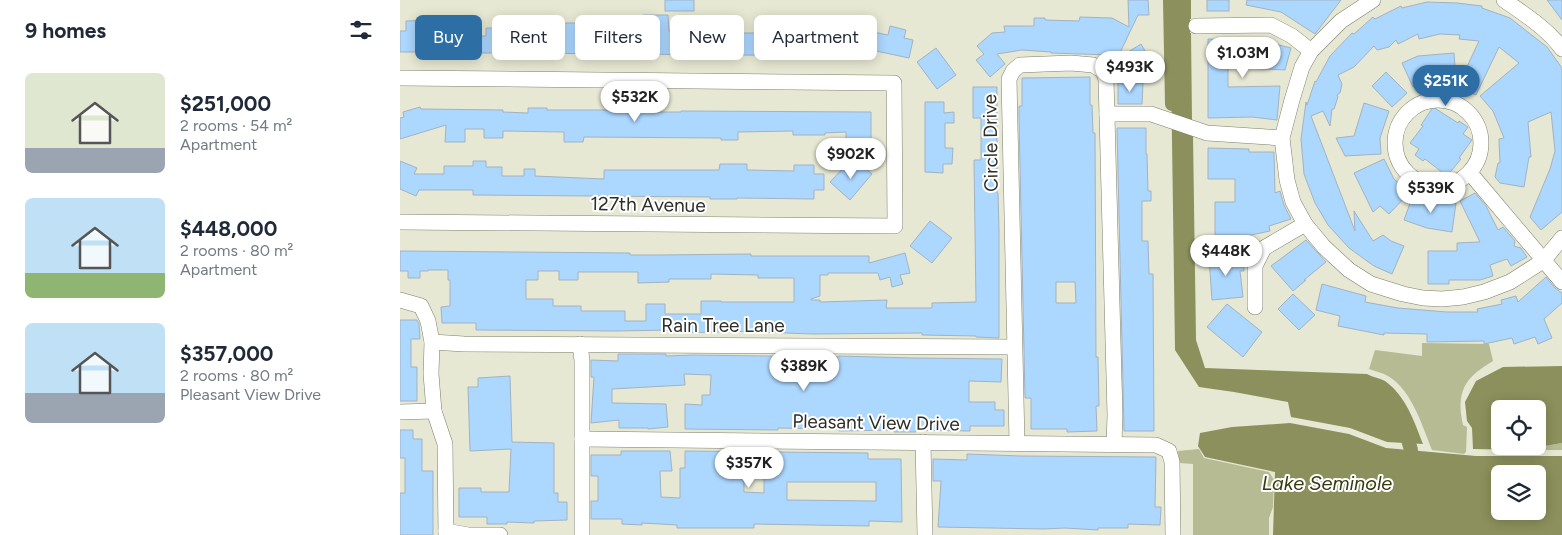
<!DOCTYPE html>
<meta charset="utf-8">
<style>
body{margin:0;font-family:Figtree,sans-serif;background:#f6f6f7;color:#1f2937;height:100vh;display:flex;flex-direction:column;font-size:19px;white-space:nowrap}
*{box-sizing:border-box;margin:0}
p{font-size:16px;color:#747a83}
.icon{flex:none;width:28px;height:28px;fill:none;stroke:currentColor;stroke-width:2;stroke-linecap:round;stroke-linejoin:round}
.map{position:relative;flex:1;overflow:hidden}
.side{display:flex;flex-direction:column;background:#fff;width:400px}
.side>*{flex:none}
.top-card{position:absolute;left:15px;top:15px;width:475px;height:45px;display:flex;gap:10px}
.buttons{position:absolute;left:1091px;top:400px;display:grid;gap:10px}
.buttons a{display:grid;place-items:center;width:55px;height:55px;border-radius:8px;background:#fff;box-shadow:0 2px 12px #0003;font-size:25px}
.price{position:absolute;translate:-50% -42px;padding:0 11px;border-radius:18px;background:#fff;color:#222;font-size:16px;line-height:32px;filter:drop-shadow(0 1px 2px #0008)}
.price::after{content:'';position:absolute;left:50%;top:30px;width:15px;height:11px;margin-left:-8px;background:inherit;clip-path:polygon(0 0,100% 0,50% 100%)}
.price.on{background:#2d6fa5;color:#fff}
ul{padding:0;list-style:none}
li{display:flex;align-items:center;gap:15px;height:125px;padding:0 25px}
li span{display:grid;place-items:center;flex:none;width:140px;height:100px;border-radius:8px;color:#555}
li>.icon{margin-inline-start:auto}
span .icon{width:60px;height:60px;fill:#fffc;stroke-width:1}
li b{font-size:21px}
h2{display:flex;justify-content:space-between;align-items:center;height:60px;padding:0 25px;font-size:21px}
.chip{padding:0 18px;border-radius:8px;background:#fff;box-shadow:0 2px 12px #0003;font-size:18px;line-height:45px}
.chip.on{background:#2d6fa5;color:#fff}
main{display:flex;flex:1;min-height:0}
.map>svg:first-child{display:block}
.green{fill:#b7bb94}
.water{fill:#8c905c;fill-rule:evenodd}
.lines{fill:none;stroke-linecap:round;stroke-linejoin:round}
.canal{stroke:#8c905c;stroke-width:14}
.building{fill:#acd7ff;stroke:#a2b2c1;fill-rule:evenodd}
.minor-casing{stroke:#7e7f6c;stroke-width:16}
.minor{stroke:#fff;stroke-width:15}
.labels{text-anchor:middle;stroke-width:4;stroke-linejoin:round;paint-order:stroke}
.street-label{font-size:19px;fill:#2d2e26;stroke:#fff}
.water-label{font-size:20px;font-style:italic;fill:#383a10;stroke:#fff}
</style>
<main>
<section class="side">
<h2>9 homes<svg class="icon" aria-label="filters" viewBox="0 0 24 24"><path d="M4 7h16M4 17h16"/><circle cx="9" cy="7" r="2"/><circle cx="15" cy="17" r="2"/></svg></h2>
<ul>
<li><span style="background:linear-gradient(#dfe7d0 75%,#9aa5b1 0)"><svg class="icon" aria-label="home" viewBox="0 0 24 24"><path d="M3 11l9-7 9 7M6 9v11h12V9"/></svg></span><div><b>$251,000</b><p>2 rooms · 54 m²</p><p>Apartment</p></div></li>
<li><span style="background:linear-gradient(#bfe0f5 75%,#8fb573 0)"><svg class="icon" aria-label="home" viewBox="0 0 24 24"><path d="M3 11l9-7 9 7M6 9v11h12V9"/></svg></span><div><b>$448,000</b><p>2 rooms · 80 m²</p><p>Apartment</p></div></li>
<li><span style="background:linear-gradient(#bfe0f5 70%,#9aa5b1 0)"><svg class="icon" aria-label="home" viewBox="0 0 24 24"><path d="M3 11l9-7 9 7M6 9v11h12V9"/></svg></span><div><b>$357,000</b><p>2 rooms · 80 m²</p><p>Pleasant View Drive</p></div></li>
</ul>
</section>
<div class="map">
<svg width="1162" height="535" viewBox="0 0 1162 535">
<rect width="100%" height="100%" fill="#e6e8d3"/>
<g class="green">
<path d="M1022,343L1089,344L1093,361C1064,378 1056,392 1063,425L1067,427L1066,452L1064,454L1032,450C1022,425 1010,385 984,374C979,372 974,371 969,369L975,350L1022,356Z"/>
<path d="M1162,443V450H1123Z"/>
<path d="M799,449L804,458L869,472L874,480L873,507L869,518V535H793V464L779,463L778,451Z"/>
</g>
<g class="water">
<path d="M770,0H791V19H790V33H791L792,121L779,131L793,136L796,340L805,368L967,374C972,377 979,378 985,381C1006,396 1014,421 1023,444L987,442L950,428L891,417L888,402L834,392L799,387L775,350Z"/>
<path d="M1162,366V443L1123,450L1073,449L1072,428L1067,421L1065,402L1076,381L1103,367ZM1100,409H1138V446H1100Z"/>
<path d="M890,423L949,434L986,448L1076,456H1162V535H873L875,472L805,457L798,446L800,433L832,427ZM1100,474H1138V511H1100Z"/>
</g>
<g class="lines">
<g class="canal">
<path d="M770,0L772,104"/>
<path d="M1004,426L1011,450"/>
</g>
</g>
<g class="building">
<rect x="265" y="0" width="29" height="11"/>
<path d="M728,0H748L749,15H738L717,59L741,44L751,61L723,78L709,55L651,53V52L622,50L597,54L605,64L590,77L576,60L584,54L577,46L592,33L605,32L604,26H634V18H645V20L679,21L680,17L712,18L729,27Z"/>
<rect x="807" y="0" width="22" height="11"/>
<path d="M847,0H941L915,34L881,12L846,5Z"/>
<path d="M1147,0H1162V20Z"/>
<path d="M1027,2L1057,3L1082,6V8L1110,18L1147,47L1162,68V212L1141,230L1130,217L1150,169L1155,151L1151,112L1128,122L1131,157H1129L1124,187L1100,183L1095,177L1098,163H1100L1099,139L1104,138L1093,111L1080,96L1119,63L1099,47L1076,95L1058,86L1079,41L1059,39L1060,35L1040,34L1019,39L1018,34L998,44L996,40L989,47L977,50L974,46L954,67L938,75L942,84L940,93L937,95L938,97L934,109H932L930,126L923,111L911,116L955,231L954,211L973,241L983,235L991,241L1004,246L992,274L974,266L949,248L928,225L915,203L904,174L901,139L906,102L907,105L915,81L916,82L930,56L952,33L954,34L973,17L975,19L1001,6L1002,8Z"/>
<path d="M243,15H268L269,31L314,32V22H341V33H364V27H381V34H404V24L470,23L469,31L488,35L490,26L506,30L504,38L513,40L509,58L476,51L477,48H452V56L115,53H66V54H36V52H0V31H6V21L66,19V36H86V28H105V36H126V28H163V23H189V27L243,25Z"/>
<path d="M808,39L867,42L891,48L885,70L828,67V87L880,86L877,120L852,117L808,118Z"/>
<path d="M536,48L556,75L537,89L517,62Z"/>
<path d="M1054,53L1056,82L1036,84V81L1024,85L1013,87L1002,63L1018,56Z"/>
<path d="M986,72L1007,93L992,107L972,86Z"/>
<path d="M690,77V105H692L693,133H695L696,357H698L699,406H696L697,431L667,432V429H631V398H625L619,118V106H622V78ZM656,282H675L676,303H656Z"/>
<path d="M718,83H743L742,104H718Z"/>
<path d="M573,87H597V193H598L599,230V338L576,337V336L522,335V333L413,334L358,332V331L272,333V330L216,331L76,330V323H42L41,307L50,306V280H48V270H28V271H20V278H8V271H0V251L230,253V255H258L351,254V256H469V263L505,253L510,273L500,275L503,284L492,287L490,277L480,280L478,273H428V275H420V296L411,299V300H420V302L487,300L486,308H532V303L576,302L574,160H581V118H573ZM138,271H159V280H178V272H238V283L269,282V279H311V274L358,275V278H394V302H321V301H301V314H265V304H246V321H225V311H181V306H153V299H126V280H138Z"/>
<path d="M525,102H544V113L554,112V123H545V148H553L552,164H543V173L525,172Z"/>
<path d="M964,103L989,111L980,138L981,154L945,156L936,138L954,136Z"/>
<path d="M20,107L21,109L103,110V112L128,113V108H147V110H226V112H281V111L471,112V142H446V132L425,133V135H393V131L338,132V140H321V138L184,137L183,142H164V132L103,131V138H84V129H65V142H45L46,125L0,139V118L4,117L3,112Z"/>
<path d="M1033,107L1058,123L1059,121L1068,127L1063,134L1072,140L1059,158L1061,159L1047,176L1025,159L1023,161L1015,155L1019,149L1010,143L1023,126L1021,125Z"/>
<path d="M717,128H746V154H747L748,191H751V201H742V241H748L749,274H753L754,431H724Z"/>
<path d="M808,148L849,149V152H874L875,193L880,191L884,205L891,219L869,226L870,231L851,235H815V202H835V179H808Z"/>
<path d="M984,159L994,179L1009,193L989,214L980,206L973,212L954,173Z"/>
<path d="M0,161L17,168L14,174H44V166H73V161H86V167H102V176H124V169H135V176L204,179V170H319L320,164H347V170L394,171V165H414V174H424V190H414V199L337,198V199H310V197L73,195V190H19L16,196L0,189Z"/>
<path d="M459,163L472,174L450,200L430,182L447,164L454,169Z"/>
<path d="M1075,193L1086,206L1098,230L1103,227L1115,241L1114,246L1121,248L1127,257L1111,266L1107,259L1090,265L1093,276L1080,280H1049V284H1028V251H1057V243L1080,242L1060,201Z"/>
<path d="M1013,195L1036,202V200L1056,203L1052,232L1027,228L1004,220Z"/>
<path d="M530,221L552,238L532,263L510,246Z"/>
<path d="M906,240L926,262L904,280H906L893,291L871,266Z"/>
<path d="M809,257H844V271H840L843,297L812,300Z"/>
<path d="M1146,277L1155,288L1162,293V303L1144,319L1152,338L1138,344L1135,337L1114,344L1112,338L1084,344V341L1027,342V334L984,333V335L938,326L940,316L916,310L922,284L966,296L965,302L998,308L1047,312H1078L1077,309L1102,304L1101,300L1116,296L1118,302Z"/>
<path d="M893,294L915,315L899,330L878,309Z"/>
<path d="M827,304L862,332L843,357L807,327Z"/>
<path d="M0,320H17L19,324L20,339H11V367H17V401H0Z"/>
<path d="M218,354H266V356L293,355L439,357V356L514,358L602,359L601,382L569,381V402H595V410H604V426H570V431L516,430V432H494V430L439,431V429L378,428V430L285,429V404L302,405V395H310L311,375L284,374L285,385L212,389V403L266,404L268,427L248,429V428H219V420L191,423L194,377H191V360L218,361Z"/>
<path d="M110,376L112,442L154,443V493H158V502H167V520L134,521V523L107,522V524H87V517H59V488H81V492H109L111,449L70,451L68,387H78V378Z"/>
<path d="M0,430H13V439H22V471H33V535H0V493H5V458H0Z"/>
<path d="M221,451H270L272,471H260L261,497L280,498V468H285V451L468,453V459H501L502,522L469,521V526L354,524V528H277V525L242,523V525L222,524V519H191V501H198V476H191V455H221ZM344,472L364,473V493L344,492ZM387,482H476V501L387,500Z"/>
<path d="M567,454L621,456L756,457L755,507H761L760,525L728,524V528H698V530L665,528L643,529L538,527L541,481H533V459L567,460Z"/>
</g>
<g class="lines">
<g class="minor-casing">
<g id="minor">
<path d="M973,0L941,21L911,51L902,67L892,100L882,138L887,180L893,202L905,224L924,247L949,270L971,284L1003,294L1023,298L1042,299L1063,297L1084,292L1110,282L1143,261L1162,238"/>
<path d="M1104,0C1124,14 1148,29 1162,49"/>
<path d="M796,26L871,25L892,36L911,51"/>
<path d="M0,78L494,83L495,226L0,222"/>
<circle cx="1038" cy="143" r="43"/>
<path d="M707,114H751L807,133L882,138"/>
<path d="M1070,173L1162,282"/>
<path d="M0,300L21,306L28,321L32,342L31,374L34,411L45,444L46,535"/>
<path d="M855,307V266L864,248L905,224"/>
<path d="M32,342L64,344L614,347"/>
<path d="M180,344L182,361V535"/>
<path d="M0,412L34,411"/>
<path d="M182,439L756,445L769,451L772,462L773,535"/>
<path d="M523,442L525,535"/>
<path d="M617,443L609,79L613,71L620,65L671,63L693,65L703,71L706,79L715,415L714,444"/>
<path d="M46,531L68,535H100"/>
</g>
</g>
<use href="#minor" class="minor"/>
</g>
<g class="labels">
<g class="street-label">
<text transform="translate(590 143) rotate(-91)" y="7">Circle Drive</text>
<text transform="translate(248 204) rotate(1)" y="7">127th Avenue</text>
<text x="323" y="332">Rain Tree Lane</text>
<text transform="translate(476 422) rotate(1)" y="7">Pleasant View Drive</text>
</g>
<g class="water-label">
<text x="927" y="490">Lake Seminole</text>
</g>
</g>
</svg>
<div class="buttons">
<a><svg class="icon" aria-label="locate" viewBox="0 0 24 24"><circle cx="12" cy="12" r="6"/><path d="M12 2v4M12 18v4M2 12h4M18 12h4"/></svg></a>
<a><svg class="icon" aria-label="layers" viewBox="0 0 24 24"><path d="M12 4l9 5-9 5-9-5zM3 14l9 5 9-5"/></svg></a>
</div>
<b class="price" style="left:843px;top:79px">$1.03M</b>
<b class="price" style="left:730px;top:93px">$493K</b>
<b class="price on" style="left:1046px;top:107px">$251K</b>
<b class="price" style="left:235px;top:123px">$532K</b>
<b class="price" style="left:451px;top:180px">$902K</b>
<b class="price" style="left:1031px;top:214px">$539K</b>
<b class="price" style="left:826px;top:277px">$448K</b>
<b class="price" style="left:404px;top:392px">$389K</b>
<b class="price" style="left:349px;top:489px">$357K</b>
<div class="top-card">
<a class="chip on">Buy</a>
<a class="chip">Rent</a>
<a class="chip">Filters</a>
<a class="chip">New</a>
<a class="chip">Apartment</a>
</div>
</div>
</main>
